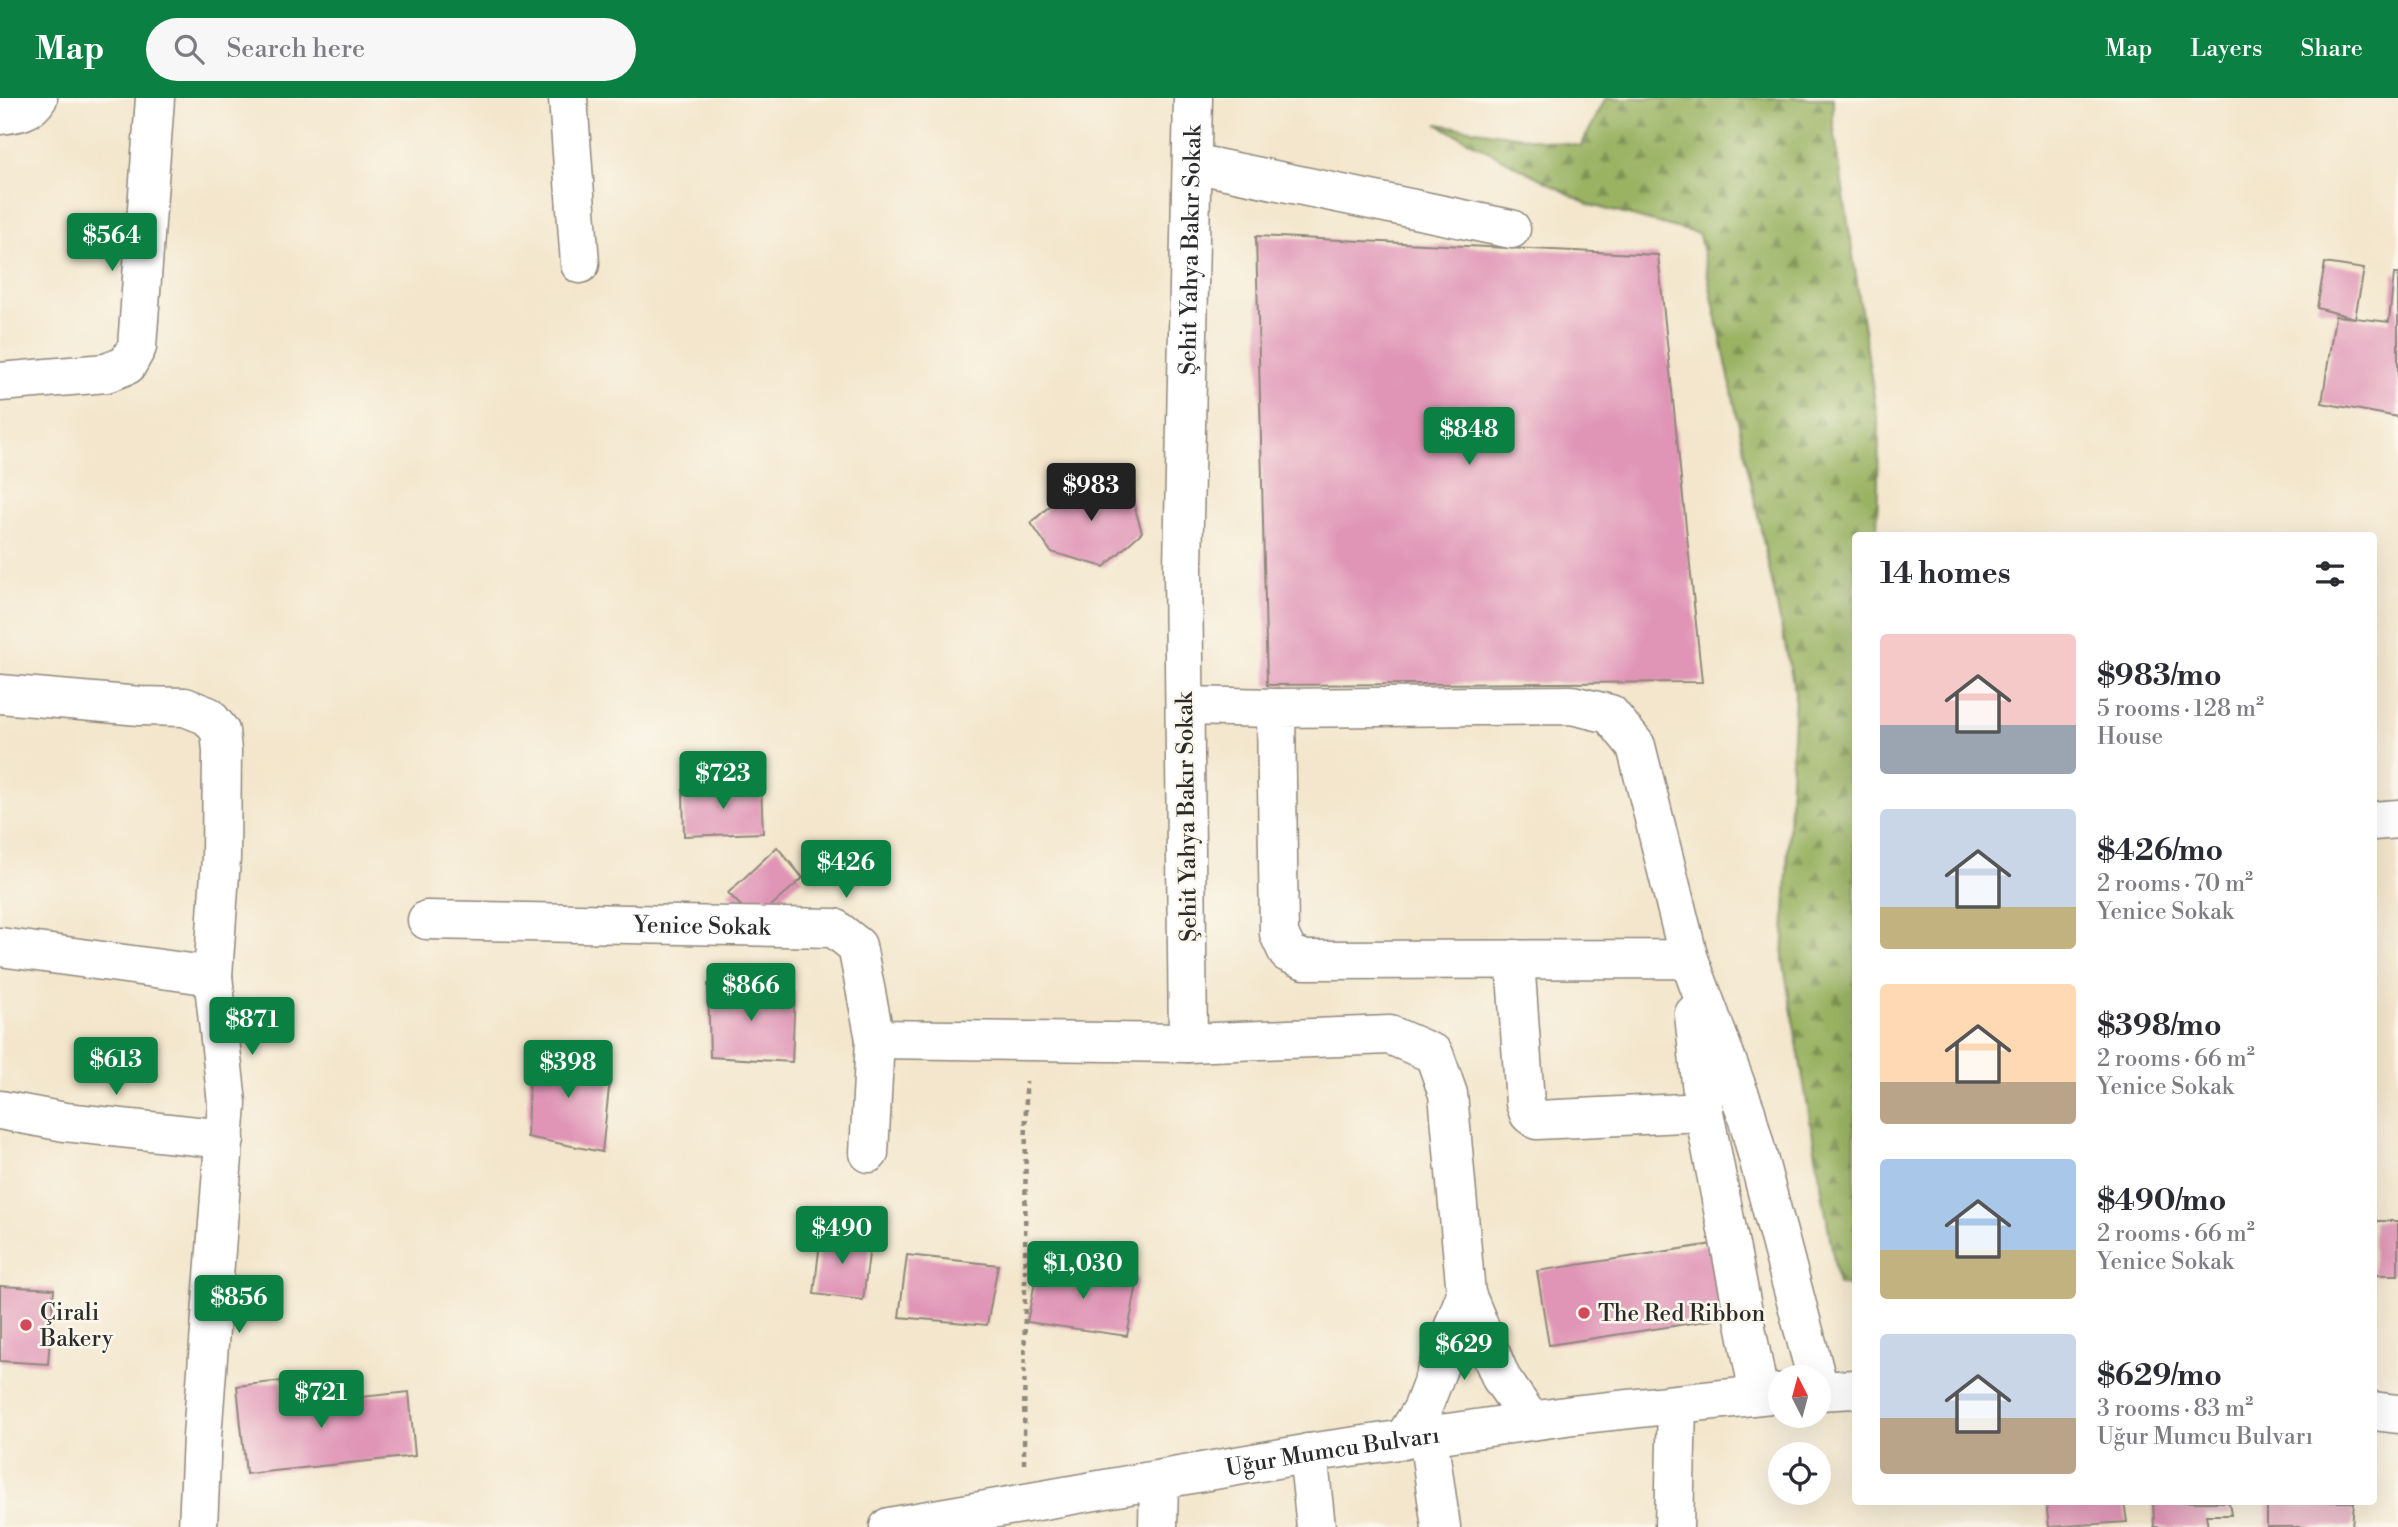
<!DOCTYPE html>
<meta charset="utf-8">
<style>
body{margin:0;font-family:"Libre Bodoni",serif;background:#f7f7f7;color:#2b2b33;height:100vh;display:flex;flex-direction:column;font-size:26px;white-space:nowrap}
*{box-sizing:border-box;margin:0}
p{font-size:23px;color:#7c7c81}
.icon{flex:none;width:38px;height:38px;fill:none;stroke:currentColor;stroke-width:2;stroke-linecap:round;stroke-linejoin:round}
.map{position:relative;flex:1;overflow:hidden}
.sheet{position:absolute;left:1852px;top:434px;width:525px;height:973px;display:flex;flex-direction:column;background:#fff;border-radius:7px;box-shadow:0 7px 28px #0002}
.sheet>*{flex:none}
.needle{width:46px;rotate:354deg}
.tools{position:absolute;left:1768px;top:1267px;display:grid;gap:14px}
.tools a{display:grid;place-items:center;width:63px;height:63px;border-radius:50%;background:#fff;box-shadow:0 7px 28px #0002;font-size:35px}
.price{position:absolute;translate:-50% -60px;padding:0 16px;border-radius:7px;background:#0b8043;color:#fff;font-size:23px;line-height:46px;filter:drop-shadow(0 2px 4px #0008)}
.price::after{content:'';position:absolute;left:50%;top:42px;width:21px;height:16px;margin-left:-10px;background:inherit;clip-path:polygon(0 0,100% 0,50% 100%)}
.price.selected{background:#222;color:#fff}
ul{padding:0;list-style:none}
li{display:flex;align-items:center;gap:21px;height:175px;padding:0 28px}
li span{display:grid;place-items:center;flex:none;width:196px;height:140px;border-radius:7px;color:#555}
li>.icon{margin-inline-start:auto}
span .icon{width:84px;height:84px;fill:#fffc;stroke-width:1}
li b{font-size:30px}
h2{display:flex;justify-content:space-between;align-items:center;height:84px;padding:0 28px;font-size:30px}
header{display:flex;align-items:center;gap:42px;box-sizing:border-box;height:98px;padding:0 35px;background:#0b8043;color:#fff}
header strong{font-size:33px}
nav{display:flex;gap:38px;margin-inline-start:auto;font-size:24px}
.search{width:490px;height:63px;background:#f7f7f7;display:flex;align-items:center;gap:18px;box-sizing:border-box;padding:0 24px;border-radius:38px;color:#7c7c81;font-size:26px}
.map>svg:first-child{display:block}
.forest{fill:url(#forest-firs);stroke:#626f48;stroke-width:2}
.building{fill:#e095b6}
.lines{fill:none;stroke-linecap:round;stroke-linejoin:round}
.minor-casing{stroke:#8f887c;stroke-width:41}
.major-casing{stroke:#8f887c;stroke-width:41}
.path{stroke:#8f887c;stroke-width:4.5;stroke-dasharray:5 5;stroke-linecap:butt}
.minor{stroke:#fff;stroke-width:38}
.major{stroke:#fff;stroke-width:38}
.poi-dot{fill:#d1495b;stroke:#fbf7ec;stroke-width:2.5}
.labels{text-anchor:middle;stroke-width:5;stroke-linejoin:round;paint-order:stroke}
.street-label{font-size:23px;fill:#2b2b2b;stroke:#fbf7ec}
.poi-label{font-size:23px;fill:#2b2b2b;stroke:#fbf7ec;text-anchor:start}
</style>
<header>
<strong>Map</strong>
<div class="search"><svg class="icon" aria-label="search" viewBox="0 0 24 24"><circle cx="10" cy="10" r="6"/><path d="M15 15l6 6"/></svg>Search here</div>
<nav><a>Map</a><a>Layers</a><a>Share</a></nav>
</header>
<div class="map">
<svg width="2398" height="1429" viewBox="0 0 2398 1429">
<defs>
<pattern id="forest-firs" width="22" height="20" patternUnits="userSpaceOnUse" patternTransform="scale(1.75)"><rect width="22" height="20" fill="#9ab364"/><path d="M5 1l3.5 6h-7zM16 11l3.5 6h-7z" fill="#7e9253"/></pattern>
</defs>
<rect width="100%" height="100%" fill="#fbf7ec"/>
<filter id="ink" filterUnits="userSpaceOnUse"><feTurbulence type="fractalNoise" baseFrequency=".0143" numOctaves="2"/><feDisplacementMap in="SourceGraphic" scale="14" xChannelSelector="R" yChannelSelector="G"/><feConvolveMatrix kernelMatrix="1 2 1 2 8 2 1 2 1" color-interpolation-filters="sRGB"/></filter>
<filter id="wash" filterUnits="userSpaceOnUse"><feTurbulence type="fractalNoise" baseFrequency=".00686" numOctaves="4" result="noise"/><feDisplacementMap in="SourceGraphic" scale="28" xChannelSelector="R" yChannelSelector="G"/><feGaussianBlur stdDeviation="1.57" result="paint"/><feColorMatrix in="noise" values="0 0 0 0 0 0 0 0 0 0 0 0 0 0 0 0 0 1.4 0 .05"/><feComposite in="paint" operator="in"/></filter>
<g filter="url(#wash)">
<rect width="100%" height="100%" fill="#f3e6cc"/>
<path class="forest" d="M1606,0H1833V24L1879,332L1877,437L1855,438V1188L1838,1187L1783,862L1795,594L1699,136L1590,107L1437,26L1581,48Z"/>
<g id="blocks">
<g class="building">
<path d="M1256,138L1658,157L1702,584L1267,587Z"/>
<path d="M2325,165L2364,171L2355,220L2389,224L2394,176H2398V319L2322,305L2335,218L2355,220L2317,210Z"/>
<path d="M1126,381L1142,434L1104,469L1051,454L1031,425L1068,391Z"/>
<path d="M761,687L763,735L684,738L683,692Z"/>
<path d="M777,749L803,780L755,822L728,795Z"/>
<path d="M708,886L795,894L792,964L710,959Z"/>
<path d="M530,955L612,963L602,1054L527,1039Z"/>
<rect x="2373" y="1123" width="25" height="54"/>
<path d="M821,1135L871,1141L863,1202L814,1196Z"/>
<path d="M1720,1145L1732,1219L1549,1247L1537,1173Z"/>
<path d="M907,1157L998,1167L987,1227L899,1219Z"/>
<path d="M1038,1169L1138,1181L1127,1238L1027,1224Z"/>
<path d="M0,1188L54,1191L48,1266L0,1263Z"/>
<path d="M282,1283L284,1307L409,1294L415,1358L246,1376L237,1288Z"/>
<path d="M2046,1404H2124L2127,1424L2049,1429Z"/>
<path d="M2153,1404H2229L2231,1417H2206L2208,1429H2154Z"/>
<path d="M2267,1404H2354L2352,1429H2267Z"/>
</g>
</g>
</g>
<g filter="url(#ink)">
<use href="#blocks" fill-opacity="0" stroke="#8f887c" stroke-width="2"/>
<g class="lines">
<g class="minor-casing">
<g id="minor">
<path d="M568,0L580,166"/>
<path d="M0,17C15,15 30,14 38,0"/>
<path d="M1192,65L1511,131"/>
<path d="M0,284L106,275L127,267L137,249L155,0"/>
<path d="M0,596L140,608L185,609L208,618L220,633L222,653L221,760L213,878L227,1005L202,1339L198,1429"/>
<path d="M1185,608L1276,610"/>
<path d="M2373,723L2398,721"/>
<path id="s1" d="M427,822L834,830L857,848L875,941L1188,945L1390,937L1434,956L1448,996L1466,1196L1501,1280L1531,1323"/>
<path d="M0,849L213,878"/>
<path d="M1515,861L1525,1005L1529,1016L1537,1022L1704,1014"/>
<path d="M1689,861L1305,862L1288,855L1279,836L1276,610L1572,607L1610,616L1636,648L1689,861L1746,1014L1816,1279"/>
<path d="M1694,916L1704,1014L1759,1296"/>
<path id="s2" d="M1188,945L1183,469L1193,0"/>
<path d="M0,1012L65,1024L225,1041"/>
<path d="M869,1055L875,941"/>
<path d="M1428,1338L1441,1429"/>
<path d="M1403,1342L1422,1312L1466,1196"/>
<path d="M1308,1355L1316,1429"/>
<path d="M1158,1429L1159,1382"/>
<path d="M1674,1429L1677,1306"/>
</g>
</g>
<g class="major-casing">
<g id="major">
<path d="M1818,1293L1855,1291"/>
<path d="M2373,1313L2398,1316"/>
<path id="s3" d="M889,1429L1322,1353L1573,1317L1780,1295"/>
</g>
</g>
<path class="path" d="M1024,1366L1026,983"/>
<use href="#minor" class="minor"/>
<use href="#major" class="major"/>
</g>
</g>
<g class="poi-dot">
<circle cx="1584" cy="1215" r="7"/>
<circle cx="26" cy="1227" r="7"/>
</g>
<g class="labels">
<g class="street-label">
<text dy="8" stroke="none"><textPath href="#s2" startOffset="793">Şehit Yahya Bakır Sokak</textPath></text>
<text transform="translate(1186 719) rotate(-91)" y="8">Şehit Yahya Bakır Sokak</text>
<text dy="8" stroke="none"><textPath href="#s1" startOffset="275">Yenice Sokak</textPath></text>
<text dy="8" stroke="none"><textPath href="#s3" startOffset="450">Uğur Mumcu Bulvarı</textPath></text>
</g>
<g class="poi-label">
<text x="40" y="1222">Çirali<tspan x="40" dy="26">Bakery</tspan></text>
<text x="1598" y="1223">The Red Ribbon</text>
</g>
</g>
</svg>
<div class="tools">
<a><svg class="needle" viewBox="-14 -14 28 28"><path d="M0-13l5 13h-10z" fill="#e53935"/><path d="M0 13l5-13h-10z" fill="#7c7c81"/></svg></a>
<a><svg class="icon" aria-label="locate" viewBox="0 0 24 24"><circle cx="12" cy="12" r="6"/><path d="M12 2v4M12 18v4M2 12h4M18 12h4"/></svg></a>
</div>
<b class="price" style="left:112px;top:175px">$564</b>
<b class="price" style="left:1469px;top:369px">$848</b>
<b class="price selected" style="left:1091px;top:425px">$983</b>
<b class="price" style="left:723px;top:713px">$723</b>
<b class="price" style="left:846px;top:802px">$426</b>
<b class="price" style="left:751px;top:925px">$866</b>
<b class="price" style="left:252px;top:959px">$871</b>
<b class="price" style="left:116px;top:999px">$613</b>
<b class="price" style="left:568px;top:1002px">$398</b>
<b class="price" style="left:842px;top:1168px">$490</b>
<b class="price" style="left:1083px;top:1203px">$1,030</b>
<b class="price" style="left:239px;top:1237px">$856</b>
<b class="price" style="left:1464px;top:1284px">$629</b>
<b class="price" style="left:321px;top:1332px">$721</b>
<section class="sheet">
<h2>14 homes<svg class="icon" aria-label="filters" viewBox="0 0 24 24"><path d="M4 7h16M4 17h16"/><circle cx="9" cy="7" r="2"/><circle cx="15" cy="17" r="2"/></svg></h2>
<ul>
<li><span style="background:linear-gradient(#f6c9c9 65%,#9aa5b1 0)"><svg class="icon" aria-label="home" viewBox="0 0 24 24"><path d="M3 11l9-7 9 7M6 9v11h12V9"/></svg></span><div><b>$983/mo</b><p>5 rooms · 128 m²</p><p>House</p></div></li>
<li><span style="background:linear-gradient(#c9d6e8 70%,#c2b280 0)"><svg class="icon" aria-label="home" viewBox="0 0 24 24"><path d="M3 11l9-7 9 7M6 9v11h12V9"/></svg></span><div><b>$426/mo</b><p>2 rooms · 70 m²</p><p>Yenice Sokak</p></div></li>
<li><span style="background:linear-gradient(#ffd9b3 70%,#b9a48a 0)"><svg class="icon" aria-label="home" viewBox="0 0 24 24"><path d="M3 11l9-7 9 7M6 9v11h12V9"/></svg></span><div><b>$398/mo</b><p>2 rooms · 66 m²</p><p>Yenice Sokak</p></div></li>
<li><span style="background:linear-gradient(#a9c7e8 65%,#c2b280 0)"><svg class="icon" aria-label="home" viewBox="0 0 24 24"><path d="M3 11l9-7 9 7M6 9v11h12V9"/></svg></span><div><b>$490/mo</b><p>2 rooms · 66 m²</p><p>Yenice Sokak</p></div></li>
<li><span style="background:linear-gradient(#c9d6e8 60%,#b9a48a 0)"><svg class="icon" aria-label="home" viewBox="0 0 24 24"><path d="M3 11l9-7 9 7M6 9v11h12V9"/></svg></span><div><b>$629/mo</b><p>3 rooms · 83 m²</p><p>Uğur Mumcu Bulvarı</p></div></li>
</ul>
</section>
</div>
